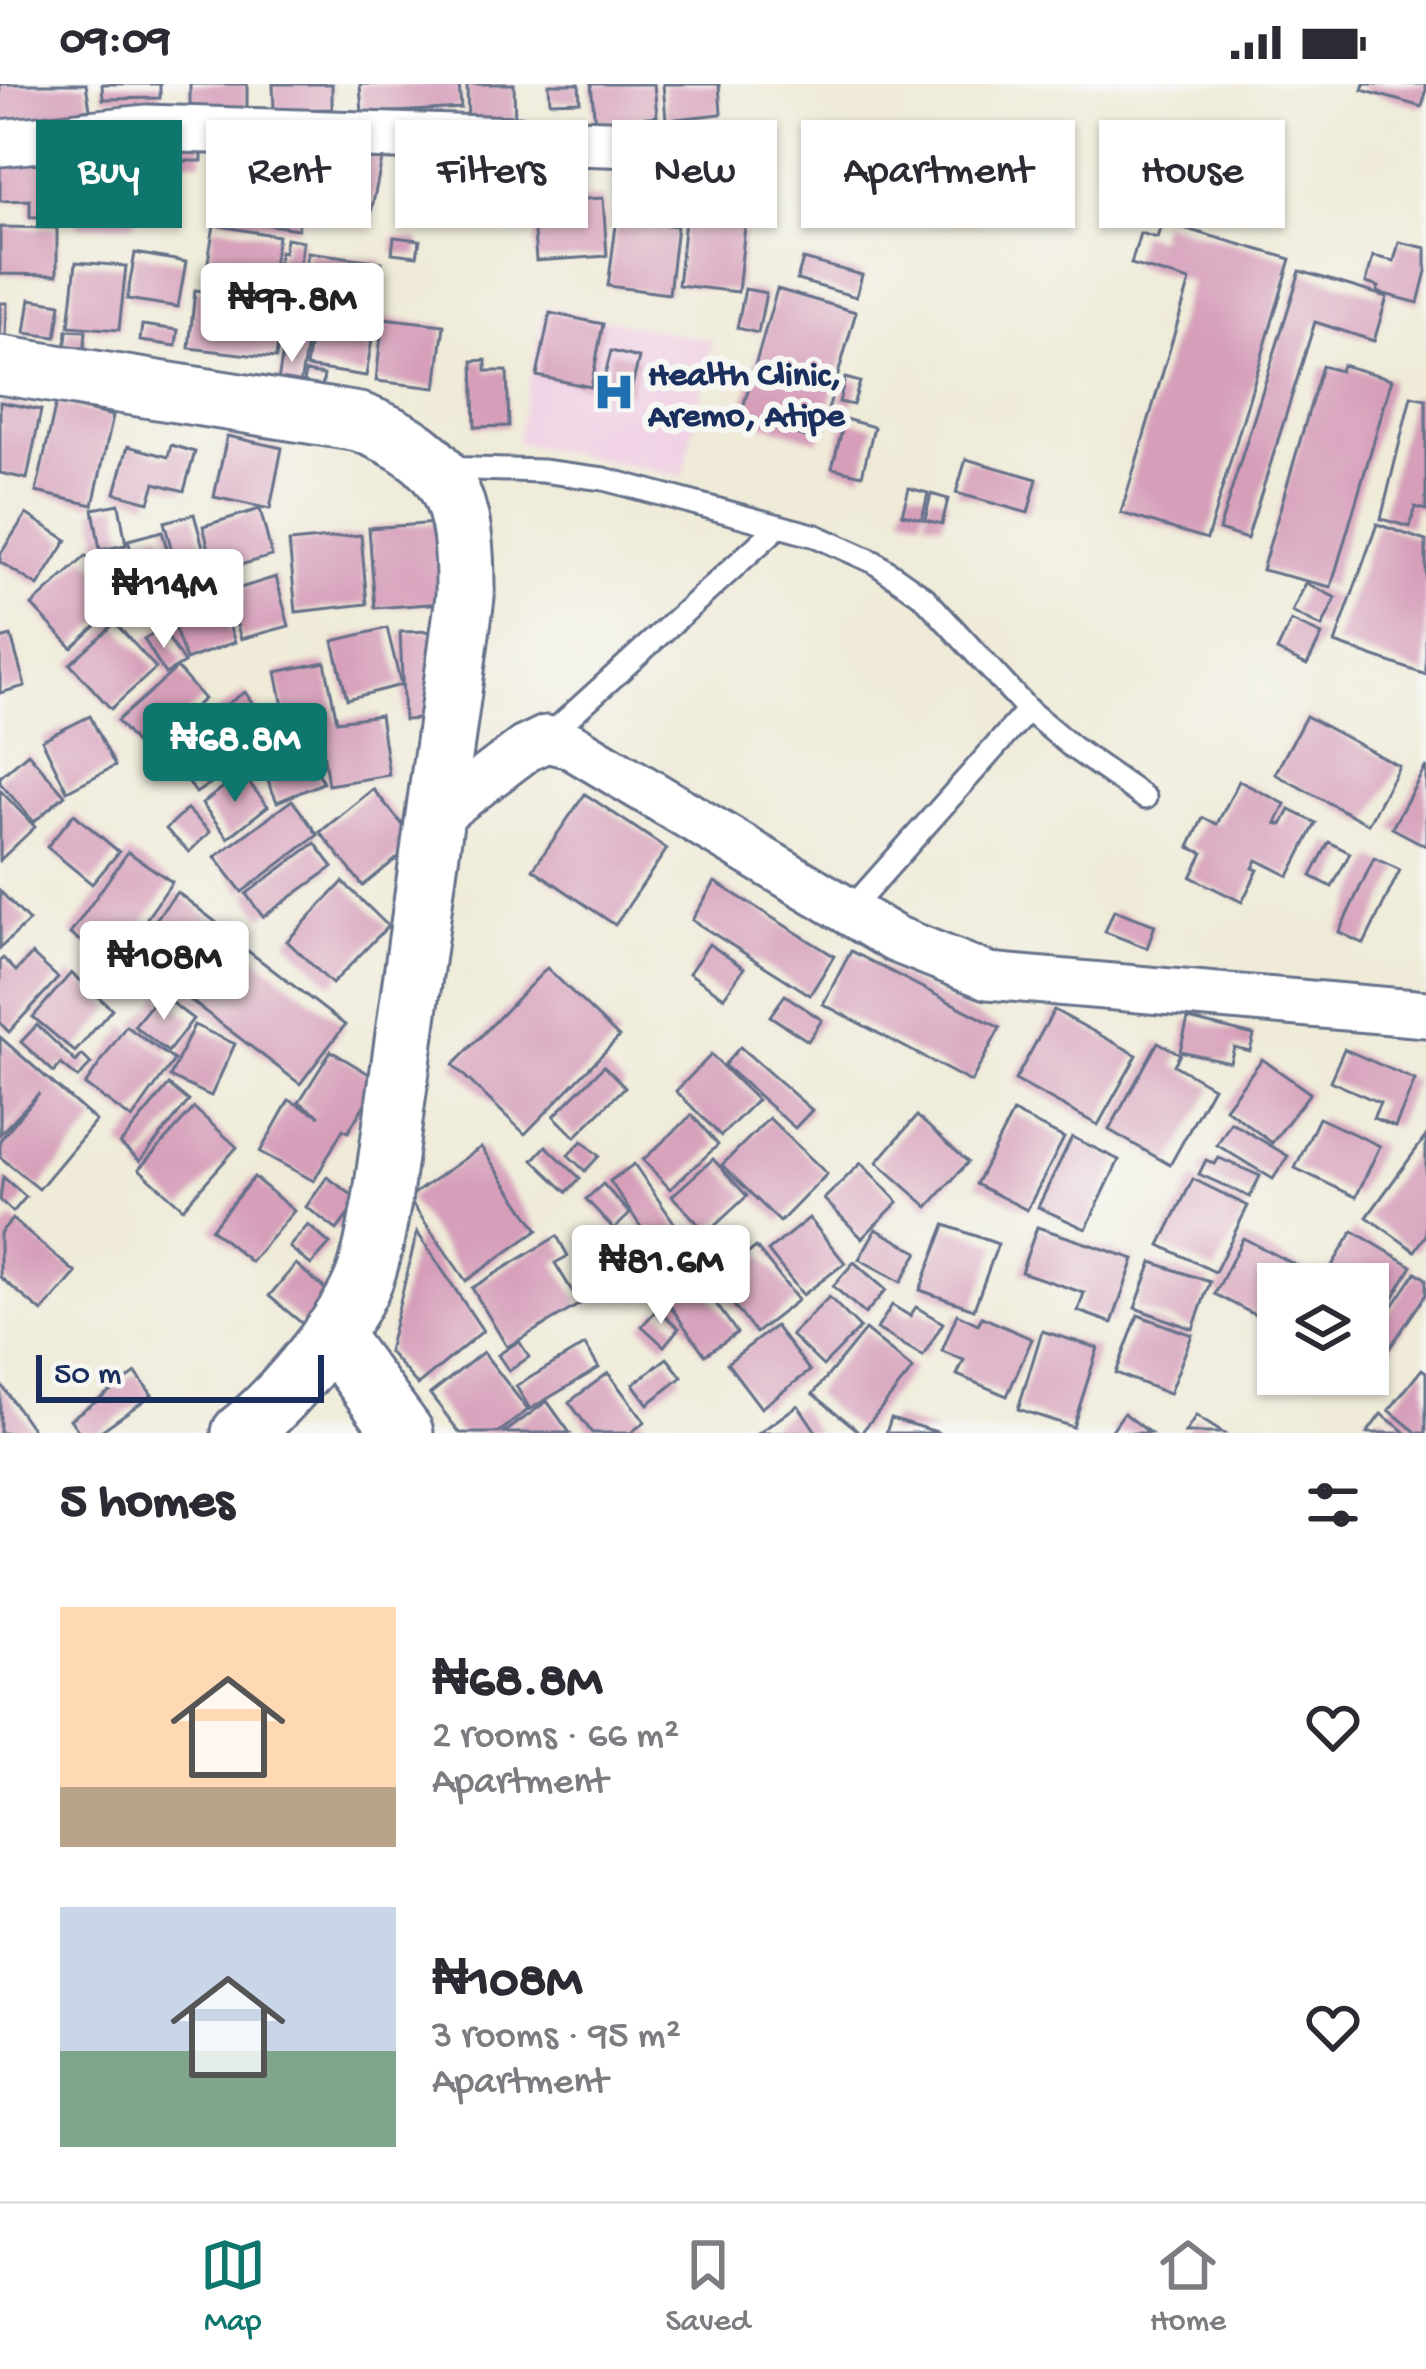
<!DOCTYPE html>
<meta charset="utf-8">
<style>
body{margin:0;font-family:"Gochi Hand",sans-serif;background:#f7f7f7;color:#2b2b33;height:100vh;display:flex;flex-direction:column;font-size:45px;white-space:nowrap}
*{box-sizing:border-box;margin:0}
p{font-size:39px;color:#7c7c81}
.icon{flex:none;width:66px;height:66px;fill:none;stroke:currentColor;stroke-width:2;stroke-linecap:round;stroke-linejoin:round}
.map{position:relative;height:1349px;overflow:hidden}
.drawer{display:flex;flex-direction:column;background:#fff;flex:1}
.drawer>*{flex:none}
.guide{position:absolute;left:36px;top:36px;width:1356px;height:108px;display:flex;gap:24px}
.controls{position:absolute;left:1257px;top:1179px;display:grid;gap:24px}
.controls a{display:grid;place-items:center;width:132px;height:132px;border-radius:0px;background:#fff;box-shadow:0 3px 9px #0004;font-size:60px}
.scale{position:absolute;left:36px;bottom:30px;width:288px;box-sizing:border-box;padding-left:12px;border:6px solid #1b2f5e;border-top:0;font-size:33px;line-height:42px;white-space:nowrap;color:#1b2f5e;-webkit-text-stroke:9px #f6f6f2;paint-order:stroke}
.price{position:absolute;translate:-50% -102px;padding:0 27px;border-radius:12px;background:#fff;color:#222;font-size:39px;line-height:78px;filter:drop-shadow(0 3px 6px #0008)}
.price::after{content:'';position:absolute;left:50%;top:72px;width:36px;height:27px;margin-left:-18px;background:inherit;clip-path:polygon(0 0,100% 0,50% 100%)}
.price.active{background:#0f766e;color:#fff}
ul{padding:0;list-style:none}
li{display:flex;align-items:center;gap:36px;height:300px;padding:0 60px}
li span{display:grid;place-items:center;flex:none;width:336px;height:240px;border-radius:0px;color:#555}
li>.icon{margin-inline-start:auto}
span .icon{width:144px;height:144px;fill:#fffc;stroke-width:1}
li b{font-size:51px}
h2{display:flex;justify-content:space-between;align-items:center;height:144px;padding:0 60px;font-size:51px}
.chip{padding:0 42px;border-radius:0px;background:#fff;box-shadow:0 3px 9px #0004;font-size:42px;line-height:108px}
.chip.active{background:#0f766e;color:#fff}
.status{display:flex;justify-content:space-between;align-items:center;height:84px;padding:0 60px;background:#fff;direction:ltr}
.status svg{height:33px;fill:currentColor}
.tabs{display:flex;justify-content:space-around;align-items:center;height:168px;border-top:3px solid #e1e1e2;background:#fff;font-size:33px;color:#7c7c81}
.tabs a{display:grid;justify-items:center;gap:6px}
.tabs .active{color:#0f766e}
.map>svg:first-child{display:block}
.built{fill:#f0d0e4}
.building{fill:#d69eb9}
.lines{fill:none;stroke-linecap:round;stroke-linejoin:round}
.service-casing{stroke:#657189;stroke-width:27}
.minor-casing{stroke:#657189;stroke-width:51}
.tertiary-casing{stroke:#657189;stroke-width:63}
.service{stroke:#fff;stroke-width:21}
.minor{stroke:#fff;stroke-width:45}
.tertiary{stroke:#fff;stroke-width:57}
.labels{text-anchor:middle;stroke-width:12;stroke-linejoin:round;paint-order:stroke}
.poi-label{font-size:36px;font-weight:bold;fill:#1b2f5e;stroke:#f6f6f2;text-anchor:start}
</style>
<div class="status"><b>09:09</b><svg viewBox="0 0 49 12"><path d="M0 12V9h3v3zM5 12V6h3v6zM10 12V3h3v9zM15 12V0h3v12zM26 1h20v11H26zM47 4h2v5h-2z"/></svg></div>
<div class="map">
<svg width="1426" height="1349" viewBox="0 0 1426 1349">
<rect width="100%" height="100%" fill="#f6f6f2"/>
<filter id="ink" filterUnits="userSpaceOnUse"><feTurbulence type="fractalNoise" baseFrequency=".00833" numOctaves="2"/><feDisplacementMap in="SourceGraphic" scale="24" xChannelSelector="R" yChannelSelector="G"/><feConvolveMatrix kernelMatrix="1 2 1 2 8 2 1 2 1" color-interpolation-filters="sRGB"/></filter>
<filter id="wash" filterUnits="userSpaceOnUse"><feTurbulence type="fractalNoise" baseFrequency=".004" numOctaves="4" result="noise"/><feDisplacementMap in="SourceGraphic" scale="48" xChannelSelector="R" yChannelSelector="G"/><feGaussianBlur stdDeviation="2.7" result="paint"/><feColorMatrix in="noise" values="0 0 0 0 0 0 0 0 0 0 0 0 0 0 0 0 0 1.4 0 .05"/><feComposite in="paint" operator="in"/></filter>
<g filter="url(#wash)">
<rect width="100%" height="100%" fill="#efebd8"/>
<path class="built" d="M545,222L712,257L683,393L516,358Z"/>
<g id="blocks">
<g class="building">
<path d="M0,0H86L90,25L0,40Z"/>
<path d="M102,0H160V14L103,15Z"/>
<path d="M190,0H247V25L190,26Z"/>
<path d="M273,0H332V25L274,26Z"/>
<path d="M360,0H459L461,24L362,30Z"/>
<path d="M467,0H514L515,41L468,42Z"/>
<path d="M549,0H579L580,17L550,18Z"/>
<path d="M591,0H654L657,32L595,39Z"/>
<path d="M663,0H719L721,30L666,36Z"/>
<path d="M1364,0H1426V8L1422,23L1362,6Z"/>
<rect x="137" y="58" width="65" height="19"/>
<path d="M331,60L383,71L369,138L316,127Z"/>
<path d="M230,71L308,83L298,145L220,134Z"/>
<path d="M134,72L135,140L77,142L76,73Z"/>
<path d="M423,74L468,81L460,137L415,131Z"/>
<path d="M65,77V132L30,133V116L0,117V78Z"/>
<path d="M603,114L607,172L536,177L532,118Z"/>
<path d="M617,134L677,142L669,210L608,202Z"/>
<path d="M685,136L745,142L738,208L678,201Z"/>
<path d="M1162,138L1291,175L1207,455L1121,429L1190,197L1131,180L1140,149L1157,154Z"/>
<path d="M214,141L278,152L269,206L205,196Z"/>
<path d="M0,143L57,144V191L0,190Z"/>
<path d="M394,153L420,156L417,172L392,169Z"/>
<path d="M286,154L303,157L296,207L275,204L280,167L284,168Z"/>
<path d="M1399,158L1426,164V187L1418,219L1377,208L1379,203L1366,199L1373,172L1394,177Z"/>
<path d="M308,168L382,178L374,239L299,230Z"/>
<path d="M135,169L186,178L178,223L127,215Z"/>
<path d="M803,175L862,191L856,213L797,196Z"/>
<path d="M76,178L126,182L119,246L69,242Z"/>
<path d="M1300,187L1387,213L1374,257L1315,238L1247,455L1219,446Z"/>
<path d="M745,205L766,209L758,249L737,244Z"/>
<path d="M777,205L856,228L819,357L740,334Z"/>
<path d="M195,206L283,216L276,274L189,264Z"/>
<path d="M30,215L61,220L56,253L25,249Z"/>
<path d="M0,219H7L6,256H0Z"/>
<path d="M550,229L603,240L591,303L537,292Z"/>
<path d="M289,231L300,233L296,256L285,255Z"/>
<path d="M383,234L444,241L436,304L376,297Z"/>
<path d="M304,239L373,249L366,292L306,283L310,258L301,257Z"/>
<path d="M142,241L178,246L176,262L140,257Z"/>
<path d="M67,246L86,247L84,273L65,272Z"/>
<path d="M285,256L307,259L299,307L277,303Z"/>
<path d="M611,267L639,274L630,310L602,303Z"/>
<path d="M486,276V287H507L509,342L475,343L473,277Z"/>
<path d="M1342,281L1392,295L1331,503L1262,486L1322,282L1340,287Z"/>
<path d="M305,288L324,291L322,303L304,301Z"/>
<path d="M845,294L860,298L853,321L839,318Z"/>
<path d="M1411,312L1426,315V426L1415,423L1410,443L1381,435Z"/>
<path d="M0,318L41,326L27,395L0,389Z"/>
<path d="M56,319L113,332L93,421L36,408Z"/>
<path d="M845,335L874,343L862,391L832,384Z"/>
<path d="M227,352L282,364L270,425L214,413Z"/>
<path d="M171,361L195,368L184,407L155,399L149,418L115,409L128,362L168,373Z"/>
<path d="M966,375L1037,395L1028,429L956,409Z"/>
<path d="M909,404L928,409L922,435L902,430Z"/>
<path d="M931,410L948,415L942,440L925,436Z"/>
<path d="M119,420L126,461L100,466L93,425Z"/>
<path d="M260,425L272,472L215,488L203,442Z"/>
<path d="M26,430L67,456L38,502L0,478V471Z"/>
<path d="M194,430L205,470L175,478L164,438Z"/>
<path d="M437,439L443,519L375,524L369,444Z"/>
<path d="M1377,440L1426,457V591L1335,559Z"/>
<path d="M162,447L172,483L138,493L128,456Z"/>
<path d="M361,451L367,520L296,528L289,458Z"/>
<path d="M86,472L125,515L72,564L32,521Z"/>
<path d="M208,483L235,558L186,576L159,501Z"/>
<path d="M276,493L289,542L241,555L227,508Z"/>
<path d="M1306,499L1336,514L1322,543L1292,528Z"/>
<path d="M1291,537L1322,551L1307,581L1277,567Z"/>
<path d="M115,539L156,584L111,625L70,580Z"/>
<path d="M162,544L184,579L165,590L144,555Z"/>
<path d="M387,544L401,601L347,615L333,557Z"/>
<path d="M434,547L438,634L404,636L400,548Z"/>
<path d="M11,552L25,602L0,609V555Z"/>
<path d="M325,578L337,637L380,631L389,691L328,701L319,640L288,646L276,588Z"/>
<path d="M177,584L204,615L143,668L117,637Z"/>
<path d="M245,608L278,657L219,697L187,647Z"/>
<path d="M90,632L115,682L67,707L42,656Z"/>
<path d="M1306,632L1399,682L1368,740L1275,690Z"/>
<path d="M178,647L190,665L175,676L162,658Z"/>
<path d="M305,657L323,699L277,718L260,677Z"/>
<path d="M28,669L65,711L34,738L0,699V693Z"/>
<path d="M196,677L211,699L196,709L181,687Z"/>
<path d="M1426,682V762L1392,744Z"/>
<path d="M241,689L268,722L228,754L202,720Z"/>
<path d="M1239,697L1285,720L1276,739L1282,741L1290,726L1316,739L1289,792L1257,776L1253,784L1258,786L1242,818L1191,793L1203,769L1189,763L1203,734L1217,740Z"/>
<path d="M373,705L417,758L363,802L320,748Z"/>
<path d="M0,706L35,743L0,776Z"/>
<path d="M585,710L667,765L615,841L533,785Z"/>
<path d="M292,716L318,751L242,808L215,773Z"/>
<path d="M187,725L210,748L189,768L166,745Z"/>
<path d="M74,730L119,768L92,800L47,763Z"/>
<path d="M1329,758L1350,769L1332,803L1311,792Z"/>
<path d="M315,759L333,783L263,833L246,810Z"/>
<path d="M128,768L172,798L115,880L70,850Z"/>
<path d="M1374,774L1400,786L1364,860L1339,848Z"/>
<path d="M343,798L388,842L332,900L287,857Z"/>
<path d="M715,798L834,872L810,911L692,836Z"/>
<path d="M0,807L29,837L0,864Z"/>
<path d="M177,808L217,839L170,900L130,869Z"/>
<path d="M1114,826L1155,841L1147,864L1105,848Z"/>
<path d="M227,851L345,941L300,1000L182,910Z"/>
<path d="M709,860L744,884L724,913L689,889Z"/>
<path d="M851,867L1000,944L971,998L823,920Z"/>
<path d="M32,870L58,894L9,948L0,939V877L3,874L16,887Z"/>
<path d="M547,884L619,953L525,1050L453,981Z"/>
<path d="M71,889L112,925L75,968L33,933Z"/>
<path d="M160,910L193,935L168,968L134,942Z"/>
<path d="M785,911L822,936L808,957L770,932Z"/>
<path d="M1054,926L1137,971L1098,1041L1015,996Z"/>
<path d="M1188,935L1254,951L1250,967L1234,963L1230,978L1180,967Z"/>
<path d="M37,941L76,978L82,971L91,980L78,994L61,980L54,988L21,958Z"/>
<path d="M194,941L235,960L211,1012L170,993Z"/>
<path d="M126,942L174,976L132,1035L85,1001Z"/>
<path d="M0,953L96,1037L39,1105L0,1073V1056L39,1009L0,1050Z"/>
<path d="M1158,958L1180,970L1174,981L1213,1003L1170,1081L1109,1046Z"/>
<path d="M740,963L812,1026L795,1044L724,981Z"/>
<path d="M1344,965L1415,996L1395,1043L1373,1034L1380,1019L1330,997Z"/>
<path d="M331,967L379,996L348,1048L343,1045L314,1097L260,1068L289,1016L320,1032L299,1018Z"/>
<path d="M711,971L757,1016L721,1052L676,1007Z"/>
<path d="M1262,975L1310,1009L1272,1059L1225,1024Z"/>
<path d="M604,982L625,1003L575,1053L554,1032Z"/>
<path d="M169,1001L189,1017L140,1077L120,1060Z"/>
<path d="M194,1024L237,1063L183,1124L139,1085Z"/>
<path d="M1013,1028L1064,1054L1027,1126L976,1100Z"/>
<path d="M692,1031L718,1061L670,1105L643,1076Z"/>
<path d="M917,1032L968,1078L928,1123L877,1078Z"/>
<path d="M769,1034L827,1090L780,1138L722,1081Z"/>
<path d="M1319,1034L1380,1062L1356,1113L1295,1084Z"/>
<path d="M1231,1038L1288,1072L1273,1095L1217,1061Z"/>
<path d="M1426,1052V1151L1415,1167L1367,1133Z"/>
<path d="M1072,1053L1119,1076L1086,1145L1038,1123Z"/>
<path d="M582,1057L599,1072L585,1087L568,1071Z"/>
<path d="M546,1062L580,1094L567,1108L533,1076Z"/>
<path d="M481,1063L538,1146L466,1197L408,1114Z"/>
<path d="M1219,1074L1260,1092L1250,1113L1199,1090L1206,1076L1215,1080Z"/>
<path d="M713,1075L747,1112L707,1149L672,1112Z"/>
<path d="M861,1079L898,1118L862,1154L824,1115Z"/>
<path d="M634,1080L699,1175L674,1192L610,1097Z"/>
<path d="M3,1093L26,1113L13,1128L0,1116Z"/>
<path d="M254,1093L294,1127L251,1178L211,1145Z"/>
<path d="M327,1093L359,1116L337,1146L306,1123Z"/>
<path d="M1193,1095L1248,1122L1215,1188L1160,1161Z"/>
<path d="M603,1100L630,1130L614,1145L586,1115Z"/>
<path d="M809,1134L845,1179L803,1211L768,1167Z"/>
<path d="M12,1135L76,1189L42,1228L0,1193V1149Z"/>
<path d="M308,1141L330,1160L311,1181L289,1163Z"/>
<path d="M945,1141L998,1160L974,1225L920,1206Z"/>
<path d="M1037,1143L1134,1175L1112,1239L1078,1227L1084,1209L1021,1188Z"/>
<path d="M876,1145L918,1168L901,1198L859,1175Z"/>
<path d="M1353,1147L1412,1182L1372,1249L1368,1246V1200H1321Z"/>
<path d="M417,1148L483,1247L418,1301L388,1267Z"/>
<path d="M557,1152L568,1172L555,1179L580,1220L507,1263L472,1204Z"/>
<path d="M1243,1154L1311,1189L1305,1200H1278V1243L1215,1210Z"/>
<path d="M756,1163L798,1216L756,1249L714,1197Z"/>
<path d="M854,1178L886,1206L865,1230L833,1202Z"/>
<path d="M1152,1178L1210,1198L1193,1245L1135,1224Z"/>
<path d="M296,1180L332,1211L305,1242L269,1212Z"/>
<path d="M1416,1188L1426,1195V1210L1387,1268L1370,1256Z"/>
<path d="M694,1189L737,1249L705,1271L663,1212Z"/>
<path d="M829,1213L860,1244L823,1282L791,1251Z"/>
<path d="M892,1221L910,1232L916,1223L943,1239L923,1272L877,1245Z"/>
<path d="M657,1225L679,1244L664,1262L642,1242Z"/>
<path d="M957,1230L978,1240L982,1233L1032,1255L1007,1312L957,1291L964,1276L942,1267Z"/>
<path d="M1138,1231L1192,1251L1169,1310L1116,1289Z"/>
<path d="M775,1242L810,1287L761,1324L727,1279Z"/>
<path d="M865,1246L913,1285L861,1349L813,1310Z"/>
<path d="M1042,1247L1098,1264L1073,1343L1018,1325Z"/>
<path d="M519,1257L529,1273L509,1287L498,1271Z"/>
<path d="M585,1261L599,1284L530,1325L516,1302Z"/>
<path d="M483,1268L528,1326L498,1349H460L430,1310Z"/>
<path d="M667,1274L682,1293L648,1320L633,1300Z"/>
<path d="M1422,1285L1426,1288V1349H1417L1389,1326Z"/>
<path d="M136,1289L152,1311L98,1349H80L70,1335Z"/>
<path d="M608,1289L645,1338L630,1349H592L569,1318Z"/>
<path d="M0,1299L32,1345L27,1349H0Z"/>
<path d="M547,1317L570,1349H504Z"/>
<path d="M798,1321L817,1349H759Z"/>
<path d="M1124,1329L1150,1349H1110Z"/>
<path d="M1381,1330L1407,1349H1367Z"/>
<path d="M1196,1332L1223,1349H1185Z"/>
<path d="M891,1334L937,1348L936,1349H886Z"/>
</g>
</g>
</g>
<g filter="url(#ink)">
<use href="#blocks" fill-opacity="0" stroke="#657189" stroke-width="3"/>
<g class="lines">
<g class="service-casing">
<g id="service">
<path d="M441,384L542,387L604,395L816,452L874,478L924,513L1028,626L1072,663L1145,714"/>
<path d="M546,654L779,442"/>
<path d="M850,826L1028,626"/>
</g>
</g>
<g class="minor-casing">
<g id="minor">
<path d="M0,59L147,44L667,61"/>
<path d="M437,732L525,665L546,655L570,661L895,855L988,892L1426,930"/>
</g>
</g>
<g class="tertiary-casing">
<g id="tertiary">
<path d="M0,281L359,338C454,373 466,419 465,513L382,1117C377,1141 374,1166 366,1189C351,1236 280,1319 241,1349"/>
<path d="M331,1250L404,1349"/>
</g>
</g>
<use href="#service" class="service"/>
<use href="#minor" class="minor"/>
<use href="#tertiary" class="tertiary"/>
</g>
</g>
<defs>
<g id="hospital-bare" transform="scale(3.24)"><path d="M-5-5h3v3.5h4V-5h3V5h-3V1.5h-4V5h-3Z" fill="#1f6fb2" stroke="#f6f6f2" stroke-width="2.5" paint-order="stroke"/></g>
</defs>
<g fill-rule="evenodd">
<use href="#hospital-bare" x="614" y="308"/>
</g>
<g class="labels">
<g class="poi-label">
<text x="648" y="300">Health Clinic,<tspan x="648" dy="41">Aremo, Atipe</tspan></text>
</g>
</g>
</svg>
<div class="controls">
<a><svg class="icon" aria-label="layers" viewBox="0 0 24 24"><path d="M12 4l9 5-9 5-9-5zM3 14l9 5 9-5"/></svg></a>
</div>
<div class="scale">50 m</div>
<b class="price" style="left:292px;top:281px">₦97.8M</b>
<b class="price" style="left:164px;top:567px">₦114M</b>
<b class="price active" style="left:235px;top:721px">₦68.8M</b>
<b class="price" style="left:164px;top:939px">₦108M</b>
<b class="price" style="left:661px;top:1243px">₦81.6M</b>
<div class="guide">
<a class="chip active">Buy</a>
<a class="chip">Rent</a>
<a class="chip">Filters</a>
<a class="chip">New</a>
<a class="chip">Apartment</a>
<a class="chip">House</a>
</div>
</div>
<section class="drawer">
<h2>5 homes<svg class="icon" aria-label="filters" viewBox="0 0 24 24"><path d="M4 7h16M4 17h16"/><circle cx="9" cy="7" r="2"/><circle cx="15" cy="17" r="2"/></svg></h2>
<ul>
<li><span style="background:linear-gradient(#ffd9b3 75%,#b9a48a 0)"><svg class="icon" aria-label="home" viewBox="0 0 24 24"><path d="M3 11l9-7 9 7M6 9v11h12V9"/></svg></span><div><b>₦68.8M</b><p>2 rooms · 66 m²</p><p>Apartment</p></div><svg class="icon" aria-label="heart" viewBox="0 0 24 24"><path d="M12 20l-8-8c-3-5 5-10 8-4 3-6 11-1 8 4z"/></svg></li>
<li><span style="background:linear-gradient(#c9d6e8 60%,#7fa58c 0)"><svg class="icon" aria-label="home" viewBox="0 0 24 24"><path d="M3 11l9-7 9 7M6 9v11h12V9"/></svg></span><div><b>₦108M</b><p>3 rooms · 95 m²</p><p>Apartment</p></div><svg class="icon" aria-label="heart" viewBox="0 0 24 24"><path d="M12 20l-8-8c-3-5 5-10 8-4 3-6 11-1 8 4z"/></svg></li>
</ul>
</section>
<nav class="tabs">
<a class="active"><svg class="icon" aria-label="map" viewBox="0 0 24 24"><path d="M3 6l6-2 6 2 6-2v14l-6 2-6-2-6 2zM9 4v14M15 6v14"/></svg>Map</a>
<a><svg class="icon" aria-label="saved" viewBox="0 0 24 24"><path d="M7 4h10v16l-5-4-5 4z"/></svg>Saved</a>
<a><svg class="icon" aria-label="home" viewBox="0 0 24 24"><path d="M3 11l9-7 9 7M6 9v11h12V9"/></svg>Home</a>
</nav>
